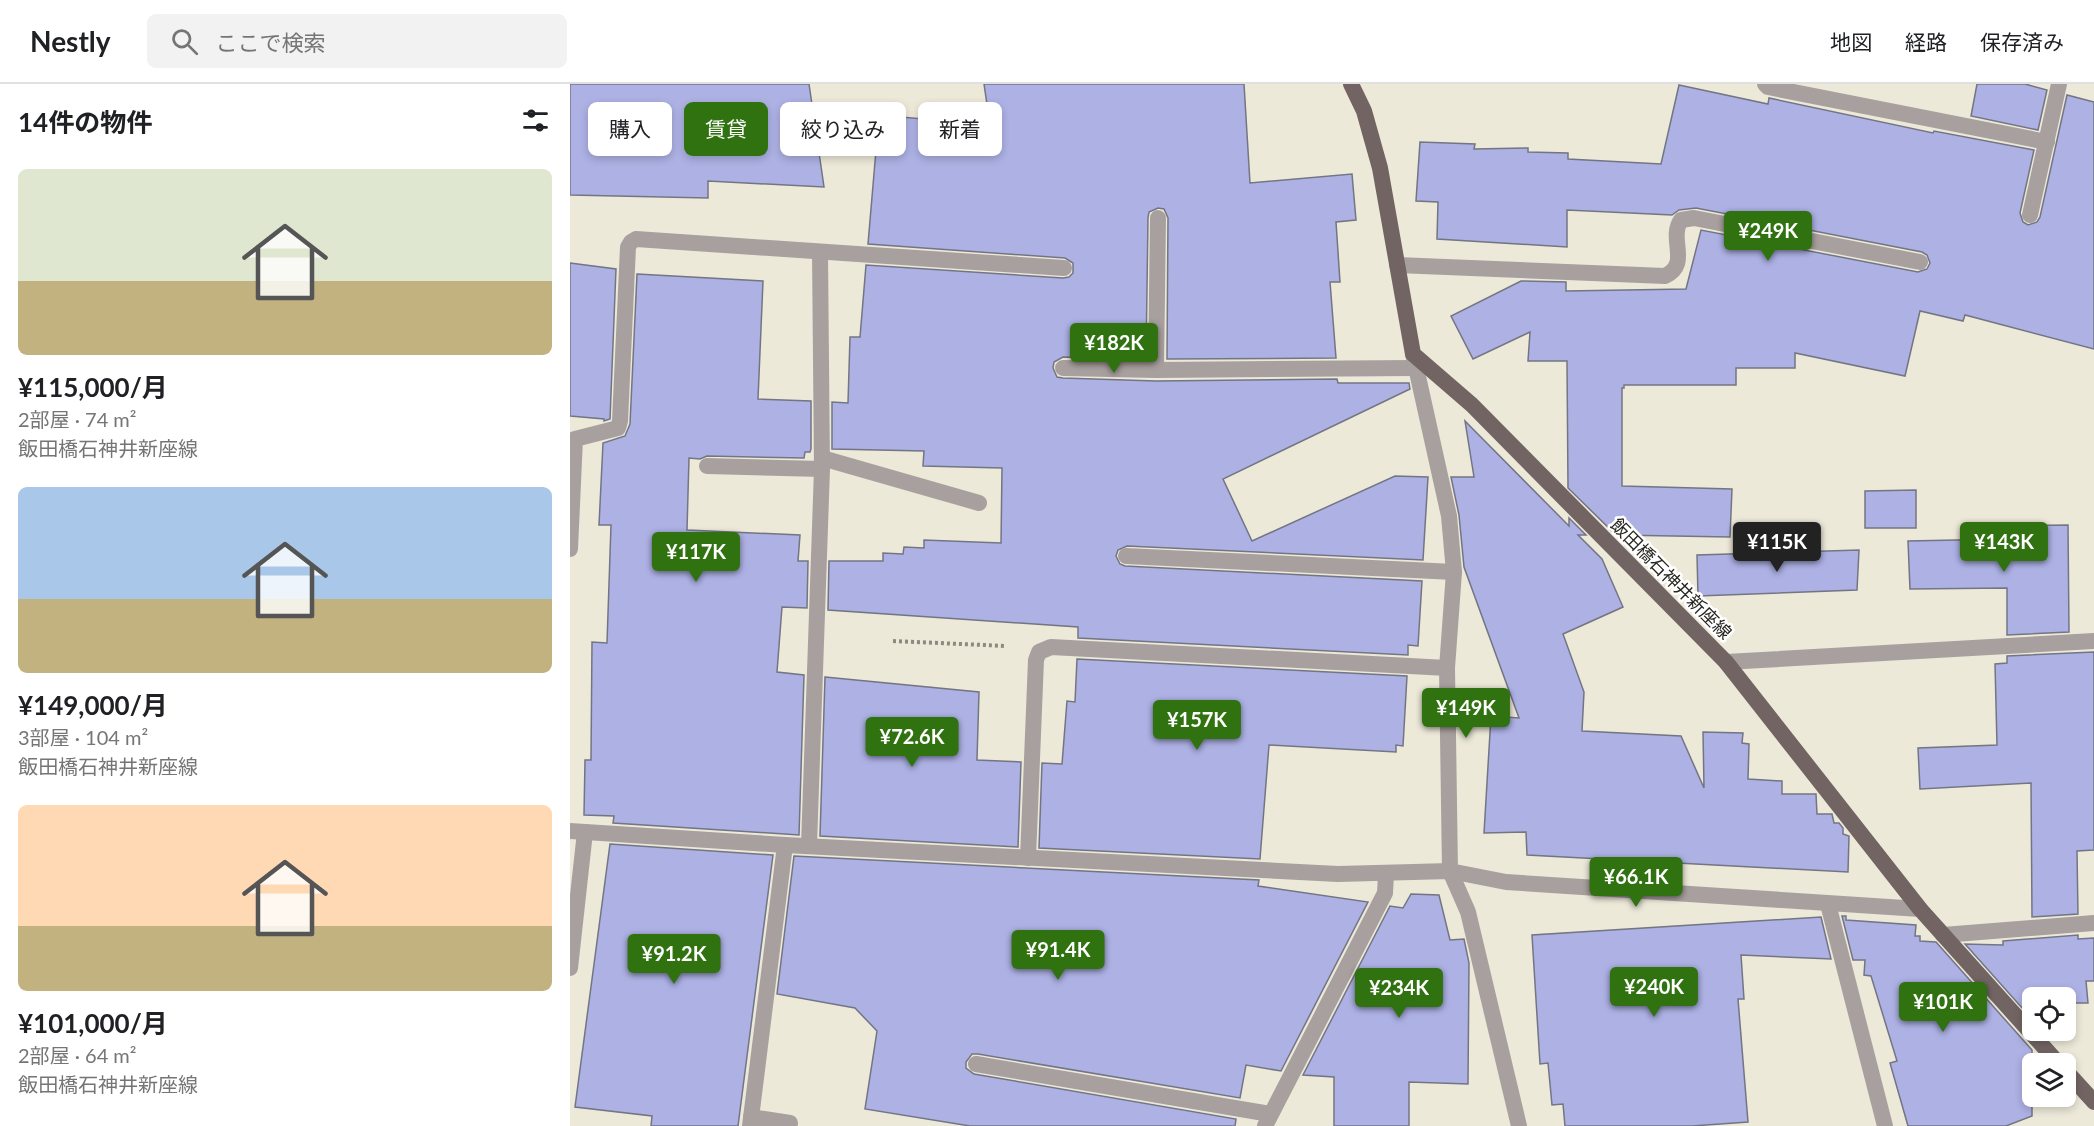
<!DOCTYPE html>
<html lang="ja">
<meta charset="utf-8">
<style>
body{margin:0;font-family:Lato,"Noto Sans JP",sans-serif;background:#f2f2f2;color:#202124;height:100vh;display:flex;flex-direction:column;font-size:22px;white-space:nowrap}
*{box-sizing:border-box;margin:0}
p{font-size:20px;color:#757577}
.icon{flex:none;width:33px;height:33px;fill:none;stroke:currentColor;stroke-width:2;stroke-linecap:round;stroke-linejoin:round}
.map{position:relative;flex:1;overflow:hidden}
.side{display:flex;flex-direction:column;background:#fff;width:570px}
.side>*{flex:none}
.hud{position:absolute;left:18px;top:18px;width:570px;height:54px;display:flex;gap:12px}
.controls{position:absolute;left:1452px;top:903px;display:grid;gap:12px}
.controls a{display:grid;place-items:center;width:54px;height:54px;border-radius:9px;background:#fff;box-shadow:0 3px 9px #0003;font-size:30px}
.price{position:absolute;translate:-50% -51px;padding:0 14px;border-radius:6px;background:#30720f;color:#fff;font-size:20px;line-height:39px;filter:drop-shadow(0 2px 3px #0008)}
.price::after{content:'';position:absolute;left:50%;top:36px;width:18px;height:14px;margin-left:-9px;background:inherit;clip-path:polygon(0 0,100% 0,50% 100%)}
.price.active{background:#222;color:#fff}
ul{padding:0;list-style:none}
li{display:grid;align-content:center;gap:12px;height:318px;padding:0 18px}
li span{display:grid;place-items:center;height:186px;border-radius:9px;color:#555}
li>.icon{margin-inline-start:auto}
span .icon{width:108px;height:108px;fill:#fffc;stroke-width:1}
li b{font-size:26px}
h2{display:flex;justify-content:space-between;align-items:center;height:72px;padding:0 18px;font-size:26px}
.pill{padding:0 21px;border-radius:9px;background:#fff;box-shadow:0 3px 9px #0003;font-size:21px;line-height:54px}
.pill.active{background:#30720f;color:#fff}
header{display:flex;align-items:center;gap:36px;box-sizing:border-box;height:84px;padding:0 30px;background:#fff;border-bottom:2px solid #e0e0e0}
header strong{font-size:28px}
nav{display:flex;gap:33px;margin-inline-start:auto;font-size:21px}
.search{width:420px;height:54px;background:#f2f2f2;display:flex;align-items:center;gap:15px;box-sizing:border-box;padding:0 21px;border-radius:9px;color:#757577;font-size:22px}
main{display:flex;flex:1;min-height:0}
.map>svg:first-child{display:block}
.building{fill:#adb1e4;stroke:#737583;stroke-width:1.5}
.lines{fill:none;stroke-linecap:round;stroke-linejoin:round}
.path{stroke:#8c8a7f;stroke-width:4;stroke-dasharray:3 3;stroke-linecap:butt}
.service{stroke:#a8a09f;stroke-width:16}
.minor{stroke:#a8a09f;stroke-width:16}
.tertiary{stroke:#a8a09f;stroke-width:16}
.primary{stroke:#726463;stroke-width:16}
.labels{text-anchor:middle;stroke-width:5;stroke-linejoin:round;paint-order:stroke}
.street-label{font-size:18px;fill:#272620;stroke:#fff}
</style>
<header>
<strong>Nestly</strong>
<div class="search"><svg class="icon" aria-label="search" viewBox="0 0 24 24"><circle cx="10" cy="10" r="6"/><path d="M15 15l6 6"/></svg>ここで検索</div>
<nav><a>地図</a><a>経路</a><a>保存済み</a></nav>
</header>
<main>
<section class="side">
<h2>14件の物件<svg class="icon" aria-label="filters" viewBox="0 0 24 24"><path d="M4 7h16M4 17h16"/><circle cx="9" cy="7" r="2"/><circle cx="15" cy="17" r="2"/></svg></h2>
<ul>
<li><span style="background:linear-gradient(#dfe7d0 60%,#c2b280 0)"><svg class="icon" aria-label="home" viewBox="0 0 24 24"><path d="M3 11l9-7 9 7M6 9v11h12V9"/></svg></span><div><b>¥115,000/月</b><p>2部屋 · 74 m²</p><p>飯田橋石神井新座線</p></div></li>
<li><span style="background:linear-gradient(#a9c7e8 60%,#c2b280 0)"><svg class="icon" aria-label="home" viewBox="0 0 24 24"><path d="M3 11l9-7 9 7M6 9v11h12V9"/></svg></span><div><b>¥149,000/月</b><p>3部屋 · 104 m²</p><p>飯田橋石神井新座線</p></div></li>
<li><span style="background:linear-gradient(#ffd9b3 65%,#c2b280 0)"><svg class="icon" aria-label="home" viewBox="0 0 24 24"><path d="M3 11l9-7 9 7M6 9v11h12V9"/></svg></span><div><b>¥101,000/月</b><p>2部屋 · 64 m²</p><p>飯田橋石神井新座線</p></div></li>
</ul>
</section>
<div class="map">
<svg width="1524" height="1042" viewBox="0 0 1524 1042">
<rect width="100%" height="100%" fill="#ece9d9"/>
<g class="building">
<path d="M0,0H239L254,103L138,97V114L0,111Z"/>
<path d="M414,0H674L680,99L782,90L786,136L766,138L770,198H760L766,274L597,275L598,134L594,125L588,124L579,128L578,134L576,275L493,273L484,278L483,284L487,293L493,294L586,297L767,295L768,299H839L840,305L653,395L682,457L825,392L858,393L853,476L557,462L548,466L546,472L550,480L555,482L852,497L848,562L838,561V571L508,554V543L258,526L259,477H313V469L333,470L334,463L354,464V456L431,459L432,384L353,382L354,367L262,365V318L278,319L280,253H290L296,181L493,194L499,193L503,189V179L495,174L298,160L309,31L420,41Z"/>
<path d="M1407,0H1455L1477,6L1468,46L1401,32Z"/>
<path d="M1109,1L1198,20L1199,14L1363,49L1364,47L1464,66L1450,129L1453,138L1458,141L1467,138L1470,133L1497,11L1524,18V265L1395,231L1393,237L1350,227L1335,292L1225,269V284H1166V301H1054V304H1052V402L1162,405L1160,453L1046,451L998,404L997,277H958L960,248L903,275L881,232L951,197L996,198V207L1116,205L1131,146L1348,188L1357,185L1360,179L1357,171L1352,168L1126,124L1109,126L1102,131L997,126V163L867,155L868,118L846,117L850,58L905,60L904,65L958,64V68L998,69V75L1091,80Z"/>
<path d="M0,179L46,185L40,335L34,337V335L0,332Z"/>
<path d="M67,190L193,197L188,315L241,317V365L240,368H235L234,374L137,372L130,375L119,374L117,446L230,451L228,477H238L237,524L212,523L207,588L234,591L229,751L43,739L44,732L14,731L15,676H21L22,558L37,559L41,441H29L33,359L55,352L60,340Z"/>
<path d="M895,337L999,442V434L1016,451H1008L1032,475L1053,523L993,550L1014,608L1012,647L1111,652L1134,704L1133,648L1173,649L1172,659L1179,660L1178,695L1212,697V710H1246L1247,730H1262L1264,739H1269L1273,744V750L1279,752L1278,788L957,771L956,748L914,749L921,632L949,634L894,483L889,431L881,393H904Z"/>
<path d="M1346,406V444H1295V407Z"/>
<path d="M1498,441L1499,548L1437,551V504L1340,505L1338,457L1436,455V442Z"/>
<path d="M1289,466L1287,506L1128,512L1127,471Z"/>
<path d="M1524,568V766L1507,767L1508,830L1462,833L1461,699L1350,705L1348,664L1427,661L1425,580L1437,579V572Z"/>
<path d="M507,575L837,592L833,662L826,661V668L699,661L690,775L469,764L472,679L492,680L497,617L505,618Z"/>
<path d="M255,593L409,608L407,676L451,678L448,763L250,752Z"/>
<path d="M40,760L203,771L168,1042H81L82,1032L5,1023Z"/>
<path d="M224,772L689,796L688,802L798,818L711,987L676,981L670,1014L408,970H402L396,978V984L404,990L666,1035L665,1042H400L295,1025L307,947L285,924L207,910Z"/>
<path d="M841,810L869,811L880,856L894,855L899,879L898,1000L839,998V1042H764V993L733,991L820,822L833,824Z"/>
<path d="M1272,832H1276V836L1346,841L1345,852H1350V857L1366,858L1462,966V1032L1436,1042H1338L1320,979L1327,977L1301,892L1294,891L1295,876H1283Z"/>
<path d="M1251,833L1261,875L1171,871L1174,915H1168L1178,1038L1122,1042H995L993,1020L982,1021L978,979L970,980L962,851Z"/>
<path d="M1508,851V855L1524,854V897H1516L1518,919H1496V914H1462V935L1395,860L1433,861V857Z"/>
</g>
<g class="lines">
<path class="path" d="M323,557L436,562"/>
<g class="service">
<path d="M1195,0L1198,3L1477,58"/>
<path d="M1460,131L1489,0"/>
<path d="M827,181L1095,192C1121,180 1098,155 1111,136L1124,134L1350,178"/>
<path d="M493,284L586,286L846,284"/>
<path d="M586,286L588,134"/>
<path d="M252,374L409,419"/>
<path d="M137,382L252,385"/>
<path d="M0,465L5,355L48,344L50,337L58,163L61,158L66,155L494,184"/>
<path d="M556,472L884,488"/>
<path d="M1156,578L1524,557"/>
<path d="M239,761L252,385L250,168"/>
<path d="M458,774L466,576L469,568L481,563L877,584"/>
<path d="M1258,820L1315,1042"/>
<path d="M406,980L700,1030"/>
<path d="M181,1033L220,1039"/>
</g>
<g class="minor">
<path d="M0,747L215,761L768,790L880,787L936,798L1350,825"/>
<path d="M1373,851L1524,839"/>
<path d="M0,884L15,748"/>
<path d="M180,1042L215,761"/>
<path d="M695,1042L815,809L816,790"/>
</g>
<path class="tertiary" d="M843,270L879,432L884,488L877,584L880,787L898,828L949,1042"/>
<g class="primary">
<path d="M781,0L794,27L810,84L843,270L902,321L1156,578L1350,825L1489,980"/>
<path d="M1496,987L1524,1018"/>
</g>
</g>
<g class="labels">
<g class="street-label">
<text transform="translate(1101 495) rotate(45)" y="6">飯田橋石神井新座線</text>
</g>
</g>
</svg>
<div class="controls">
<a><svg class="icon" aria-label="locate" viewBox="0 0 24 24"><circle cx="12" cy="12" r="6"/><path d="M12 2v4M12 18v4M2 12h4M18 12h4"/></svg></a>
<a><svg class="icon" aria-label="layers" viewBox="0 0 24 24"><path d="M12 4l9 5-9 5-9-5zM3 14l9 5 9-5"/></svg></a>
</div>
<b class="price" style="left:1198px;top:178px">¥249K</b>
<b class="price" style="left:544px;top:290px">¥182K</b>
<b class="price active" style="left:1207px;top:489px">¥115K</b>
<b class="price" style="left:1434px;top:489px">¥143K</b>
<b class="price" style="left:126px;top:499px">¥117K</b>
<b class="price" style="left:896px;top:655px">¥149K</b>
<b class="price" style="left:627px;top:667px">¥157K</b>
<b class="price" style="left:342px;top:684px">¥72.6K</b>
<b class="price" style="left:1066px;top:824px">¥66.1K</b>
<b class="price" style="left:488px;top:897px">¥91.4K</b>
<b class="price" style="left:104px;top:901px">¥91.2K</b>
<b class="price" style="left:1084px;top:934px">¥240K</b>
<b class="price" style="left:829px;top:935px">¥234K</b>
<b class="price" style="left:1373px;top:949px">¥101K</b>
<div class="hud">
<a class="pill">購入</a>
<a class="pill active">賃貸</a>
<a class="pill">絞り込み</a>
<a class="pill">新着</a>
</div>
</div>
</main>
